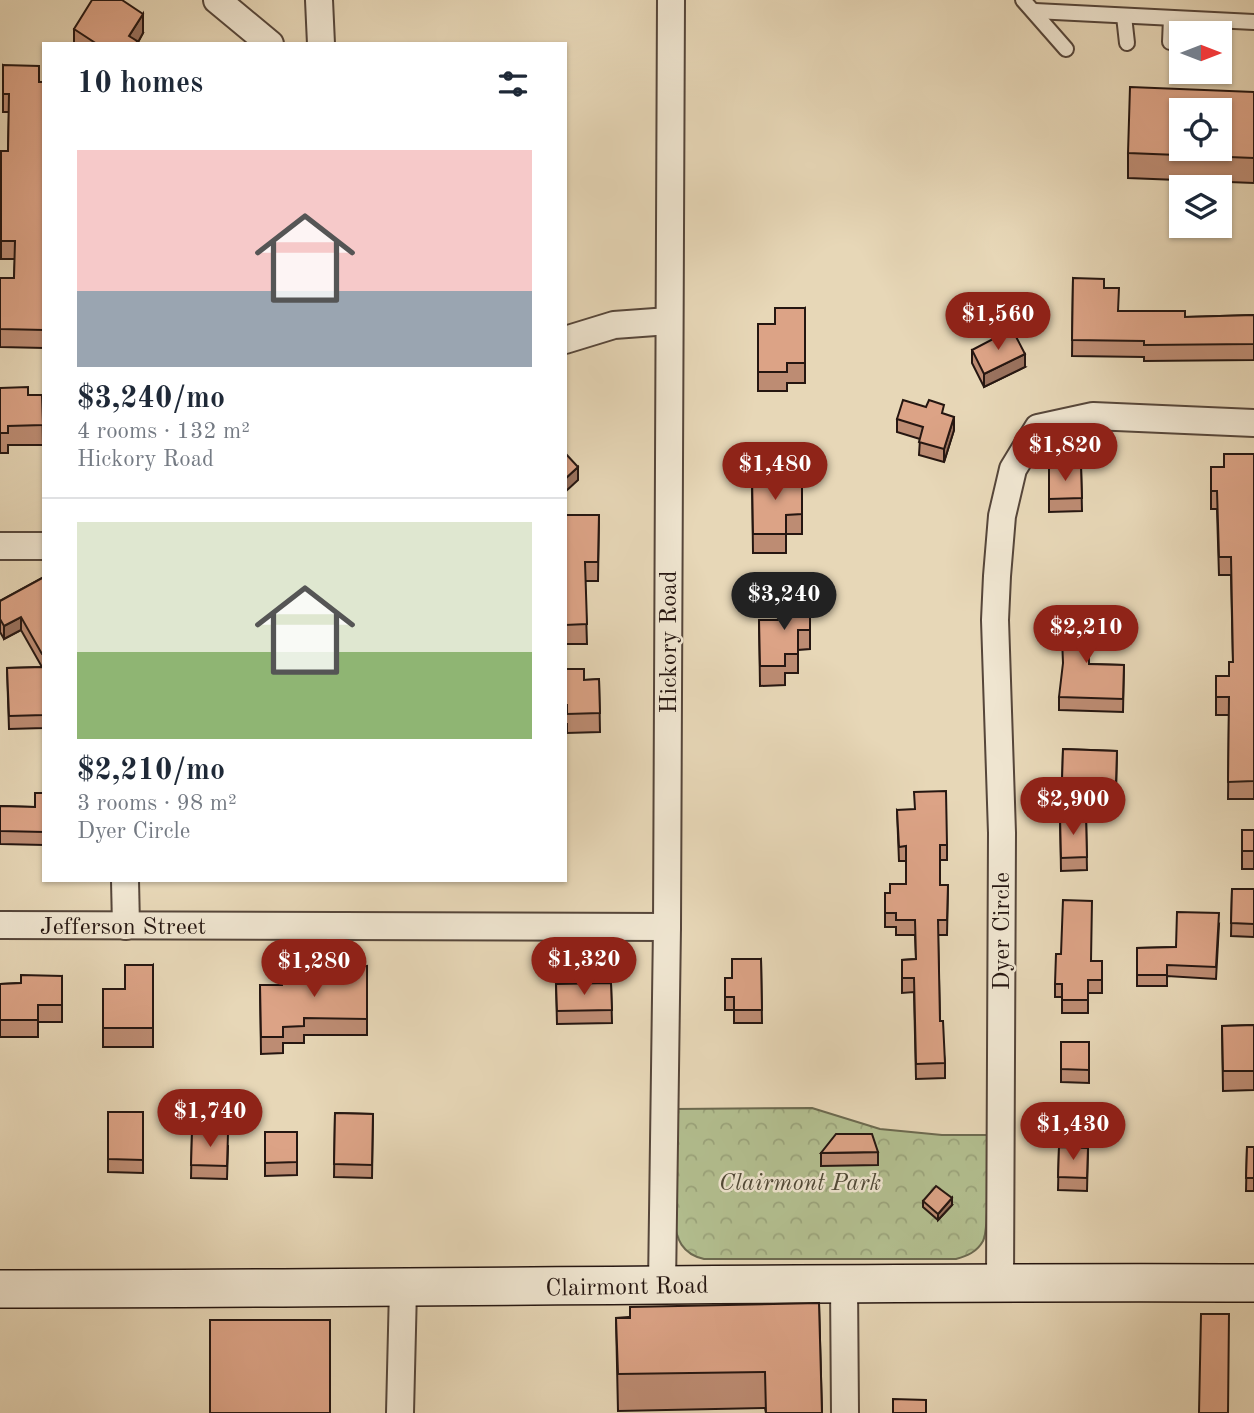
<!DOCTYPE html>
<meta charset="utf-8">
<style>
body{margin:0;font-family:"Old Standard TT",serif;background:#f2f2f3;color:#1f2937;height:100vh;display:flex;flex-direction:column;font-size:26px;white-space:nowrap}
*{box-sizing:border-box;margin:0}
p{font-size:23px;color:#747a83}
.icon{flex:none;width:38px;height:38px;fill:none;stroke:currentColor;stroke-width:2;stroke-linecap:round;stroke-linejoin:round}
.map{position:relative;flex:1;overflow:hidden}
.drawer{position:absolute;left:42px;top:42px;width:525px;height:840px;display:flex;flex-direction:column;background:#fff;border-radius:0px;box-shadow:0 2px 5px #0004}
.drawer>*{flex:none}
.needle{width:46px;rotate:90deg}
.tools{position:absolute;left:1169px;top:21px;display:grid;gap:14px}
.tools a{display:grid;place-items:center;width:63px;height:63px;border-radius:0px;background:#fff;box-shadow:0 2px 5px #0004;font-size:35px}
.price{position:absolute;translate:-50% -60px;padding:0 16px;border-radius:24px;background:#8f2418;color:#fff;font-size:23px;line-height:46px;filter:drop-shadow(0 2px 4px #0008)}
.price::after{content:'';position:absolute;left:50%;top:42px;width:21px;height:16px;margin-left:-10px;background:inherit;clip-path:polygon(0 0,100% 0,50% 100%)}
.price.selected{background:#222;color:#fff}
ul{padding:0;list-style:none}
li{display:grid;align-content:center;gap:14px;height:371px;padding:0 35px}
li+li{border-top:2px solid #e0e1e3}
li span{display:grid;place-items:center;height:217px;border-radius:0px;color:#555}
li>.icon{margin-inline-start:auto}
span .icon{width:126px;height:126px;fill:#fffc;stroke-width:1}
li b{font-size:30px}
h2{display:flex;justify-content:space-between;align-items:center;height:84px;padding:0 35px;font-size:30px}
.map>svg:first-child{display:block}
.forest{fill:url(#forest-crowns);stroke:#6c6a50;stroke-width:2}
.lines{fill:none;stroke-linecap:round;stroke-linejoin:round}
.service-casing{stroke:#56463a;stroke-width:18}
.minor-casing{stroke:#56463a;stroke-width:30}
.secondary-casing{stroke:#251611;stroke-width:40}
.service{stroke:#efe5d0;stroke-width:14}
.minor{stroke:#efe5d0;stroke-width:26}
.secondary{stroke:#efe5d0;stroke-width:37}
.wall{fill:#bd8c73;stroke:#251611;stroke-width:2}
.shaded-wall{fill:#9a725e;stroke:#251611;stroke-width:2}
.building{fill:#dca386;stroke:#251611;stroke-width:2;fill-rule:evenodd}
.labels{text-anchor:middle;stroke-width:5;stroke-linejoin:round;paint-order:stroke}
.street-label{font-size:24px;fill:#251611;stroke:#efe5d0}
.park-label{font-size:24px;font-style:italic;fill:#504937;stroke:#efe5d0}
</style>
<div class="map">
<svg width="1254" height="1413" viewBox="0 0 1254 1413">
<defs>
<pattern id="forest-crowns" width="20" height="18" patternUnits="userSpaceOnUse" patternTransform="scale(1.75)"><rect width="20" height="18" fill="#b3bf90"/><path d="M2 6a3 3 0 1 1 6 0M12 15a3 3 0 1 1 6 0" fill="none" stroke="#9aa37b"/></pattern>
</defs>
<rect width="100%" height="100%" fill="#e7d7b7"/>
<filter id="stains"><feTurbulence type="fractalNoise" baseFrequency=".00286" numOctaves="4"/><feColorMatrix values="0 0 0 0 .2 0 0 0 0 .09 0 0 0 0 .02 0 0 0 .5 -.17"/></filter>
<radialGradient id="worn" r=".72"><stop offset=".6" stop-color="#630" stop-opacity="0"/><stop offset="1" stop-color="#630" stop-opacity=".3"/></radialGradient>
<path class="forest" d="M812,1108L880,1129L942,1135H987C987,1154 990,1228 983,1241C977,1252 967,1256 956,1259H704C682,1254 676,1239 674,1219L675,1109Z"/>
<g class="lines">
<g class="service-casing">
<g id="service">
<path d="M1023,0L1066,49"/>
<path d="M1035,11L1254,22"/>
<path d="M1124,16L1127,43"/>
<path d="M1170,42L1171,18"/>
</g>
</g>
<g class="minor-casing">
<g id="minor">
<path d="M217,0L270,44"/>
<path d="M319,0L321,44"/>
<path d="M565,340L614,325L669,321"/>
<path d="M0,546H44"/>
<path d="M125,880L126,926"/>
<path d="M0,925L667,927"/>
<path d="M1000,1281L1002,833L995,620L997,576L1002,516L1013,469L1038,428L1093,416L1254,423"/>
<path d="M844,1284L845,1413"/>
<path d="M662,1285L667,927L671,0"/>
<path d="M400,1413L403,1289"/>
</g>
</g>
<g class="secondary-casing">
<path id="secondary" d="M0,1289C418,1289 836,1281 1254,1283"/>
</g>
<use href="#service" class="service"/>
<use href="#minor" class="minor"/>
<use href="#secondary" class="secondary"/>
</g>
<g class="wall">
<path d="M74,29L143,33L137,44H74Z"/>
<path d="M3,65L39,82H44V348L0,347V278H14L15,259H1V151H8L9,112H3Z"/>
<path d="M1254,92V183L1128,178V153Z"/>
<path d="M1073,278L1104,288L1118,311L1185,317L1254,315V360L1144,361V357L1072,356Z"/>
<path d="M805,308V383H787V391H758V324H775Z"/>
<path d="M972,350L1025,367L984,387L972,363Z"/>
<path d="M0,388L28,395H42L43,445H8V453H0Z"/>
<path d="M944,414L954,430L944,462L919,455L920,439L897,432V419Z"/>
<path d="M1254,454V799H1228L1229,715H1216V676H1229L1233,662L1231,575H1219L1217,509H1211V467H1224Z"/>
<path d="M1081,466L1082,511L1049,512V467Z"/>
<path d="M802,475V534H786V553H753L752,476Z"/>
<path d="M565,515H599L598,581H585L587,644H565Z"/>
<path d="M44,577V728L9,729L7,668L42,667L21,630L4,639L0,632V601Z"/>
<path d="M810,598V649L798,650V673H785V685L760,686L759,620H780Z"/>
<path d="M1089,664L1124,665L1123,712L1059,710V697Z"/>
<path d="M565,669L584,680L599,679L600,732L567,733V724H565Z"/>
<path d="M1063,749L1117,751L1116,795L1062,793Z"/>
<path d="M44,793V845L0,844V806L35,807Z"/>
<path d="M897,810L947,845V860H940V885H948L947,935H938L940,1021L945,1063V1078L916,1079L914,992L902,993V960L916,959L915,935H896V927H885V893H890L906,884V861H899Z"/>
<path d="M1060,816H1086L1087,870L1061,871Z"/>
<rect x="1242" y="830" width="12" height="39"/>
<path d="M1232,889H1254V937L1231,936Z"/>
<path d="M1219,924L1216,979L1167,976V986H1137V948L1176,947Z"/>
<path d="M761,959L762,1023H734V1010H725V978H732Z"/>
<path d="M1091,961H1102V993H1088V1013H1062V997H1055V984Z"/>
<path d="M153,965V1047H103V989H125Z"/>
<path d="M367,966V1035H304V1043H283V1053L261,1054L260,985H281L330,973Z"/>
<path d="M62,976V1022H38V1037H0V984L21,983Z"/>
<path d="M611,983L612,1023L557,1024L556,984Z"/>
<path d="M1254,1025V1090L1223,1091L1222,1026Z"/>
<path d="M1061,1042H1089V1083L1061,1082Z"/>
<path d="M108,1112H143V1173L108,1172Z"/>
<path d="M335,1113L373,1114L372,1178L334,1177Z"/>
<path d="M192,1132L228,1146L227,1179L191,1178Z"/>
<path d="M265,1132H297V1175L265,1176Z"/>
<path d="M1059,1147L1088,1148L1087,1191L1058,1190Z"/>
<path d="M1247,1147H1254V1191H1246Z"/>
<path d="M878,1152V1165L821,1166V1153Z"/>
<path d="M923,1201L952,1205L938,1220L923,1207Z"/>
<path d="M819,1303L822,1413H766L765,1408L618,1411L616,1318Z"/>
</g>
<g class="shaded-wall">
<path d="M143,14V33L137,44H129V36Z"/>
<path d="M1025,354V367L984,387V374Z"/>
<path d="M954,417V430L944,462V449Z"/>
<path d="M578,467V480L565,492V479Z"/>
<path d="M21,617V630L4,639V626Z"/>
<path d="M952,1198V1205L938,1220V1214Z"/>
</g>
<g class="building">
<path d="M92,0H122L143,14L129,36L137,41L136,44H97L74,29Z"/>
<path d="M3,65L39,66V82H44V330L0,329V278H14L15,241H1V151H8L9,94H3Z"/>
<path d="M1130,87L1254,92V158L1128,153ZM1181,110H1220V149H1181Z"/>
<path d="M1073,278L1104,279V288H1119L1118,311H1185V317L1254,315V344L1144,345V341L1072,340Z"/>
<path d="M775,308H805V363H787V372H758V324H775Z"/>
<path d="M1012,329L1025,354L984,374L972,350Z"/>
<path d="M28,387V395H42L43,425L8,426V433H0V388Z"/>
<path d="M903,400L926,407L929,400L944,405L942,413L954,417L944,449L919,442L923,427L897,419Z"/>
<path d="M565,453L578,467L565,479Z"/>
<path d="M1224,454H1254V781L1228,782L1229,697H1216V676H1229V662H1233L1231,557H1219L1217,491H1211V467H1224Z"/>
<path d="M1081,466L1082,498L1049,499V467Z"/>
<path d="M802,475V514L786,515V534H753L752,476Z"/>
<path d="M565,515H599L598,562H585L587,624L565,625Z"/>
<path d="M44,577V655L42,654L21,617L4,626L0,619V601Z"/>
<path d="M780,598H810V630H798V654H785V666H760L759,620H780Z"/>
<path d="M1061,613H1088L1089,664L1124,665L1123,699L1059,697L1063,663Z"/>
<path d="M44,667V715L9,716L7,668Z"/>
<path d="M565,669H584V680L599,679L600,713L567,714V705H565Z"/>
<path d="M1063,749L1117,751L1116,782L1062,780Z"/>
<path d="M946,791L947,845H940V885H948L947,920H938L940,1021H943L945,1063L916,1064L914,978H902V960L916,959L915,920H896V913H885V893H890V884H906V846L899,847L897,810L915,809L914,792Z"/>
<path d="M35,793H44V832L0,831V806L35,807Z"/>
<path d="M1060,816H1086L1087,857L1061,858Z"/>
<rect x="1242" y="830" width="12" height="21"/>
<path d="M1232,889H1254V924L1231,923Z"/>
<path d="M1063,900L1092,901L1091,961H1102V980H1088V1000H1062V984H1055L1056,954H1061Z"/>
<path d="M1177,912L1219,913L1216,967L1167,965V975H1137V948L1176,947Z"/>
<path d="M732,959H761L762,1010H734V997H725V978H732Z"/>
<path d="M125,965H153V1028H103V989H125Z"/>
<path d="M330,966H367V1019L304,1018V1026L283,1027V1037H261L260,985H282L281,974L330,973Z"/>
<path d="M21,975L62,976V1005H38V1020H0V984L21,983Z"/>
<path d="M611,983L612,1010L557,1011L556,984Z"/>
<path d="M1254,1025V1071H1223L1222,1026Z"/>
<path d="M1061,1042H1089V1070L1061,1069Z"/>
<path d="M108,1112H143V1160L108,1159Z"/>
<path d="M335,1113L373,1114L372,1165L334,1164Z"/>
<path d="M192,1132L228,1133L227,1166L191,1165Z"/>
<path d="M265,1132H297V1162L265,1163Z"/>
<path d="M836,1134H872L878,1152L821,1153Z"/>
<path d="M1059,1147L1088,1148L1087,1178L1058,1177Z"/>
<path d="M1247,1147H1254V1178H1246Z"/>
<path d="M936,1186L952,1198L938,1214L923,1201Z"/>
<path d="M819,1303L822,1413H766L765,1372L618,1374L616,1318H630V1307Z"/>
<path d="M1201,1314H1229L1228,1413H1199Z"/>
<rect x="210" y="1320" width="120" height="93"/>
<path d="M893,1399L926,1400V1413H893Z"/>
</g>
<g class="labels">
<g class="street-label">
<text transform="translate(668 642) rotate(-90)" y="8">Hickory Road</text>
<text x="123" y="934">Jefferson Street</text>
<text transform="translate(1001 931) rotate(-90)" y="8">Dyer Circle</text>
<text transform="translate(627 1286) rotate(-1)" y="8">Clairmont Road</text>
</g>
<g class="park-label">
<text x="800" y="1190">Clairmont Park</text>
</g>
</g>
<rect width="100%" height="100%" filter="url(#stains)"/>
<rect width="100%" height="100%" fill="url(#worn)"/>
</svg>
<div class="tools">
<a><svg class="needle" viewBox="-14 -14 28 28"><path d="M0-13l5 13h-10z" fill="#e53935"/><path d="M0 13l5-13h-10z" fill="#747a83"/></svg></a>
<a><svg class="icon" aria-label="locate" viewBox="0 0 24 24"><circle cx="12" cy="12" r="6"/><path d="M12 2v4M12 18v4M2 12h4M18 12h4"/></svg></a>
<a><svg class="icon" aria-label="layers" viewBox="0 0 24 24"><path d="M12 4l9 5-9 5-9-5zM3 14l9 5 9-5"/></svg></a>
</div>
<b class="price" style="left:998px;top:352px">$1,560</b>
<b class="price" style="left:1065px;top:483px">$1,820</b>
<b class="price" style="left:775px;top:502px">$1,480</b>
<b class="price selected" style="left:784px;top:632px">$3,240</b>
<b class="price" style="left:1086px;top:665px">$2,210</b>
<b class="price" style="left:1073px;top:837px">$2,900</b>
<b class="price" style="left:584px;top:997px">$1,320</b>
<b class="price" style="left:314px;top:999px">$1,280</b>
<b class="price" style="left:210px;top:1149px">$1,740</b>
<b class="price" style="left:1073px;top:1162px">$1,430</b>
<section class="drawer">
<h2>10 homes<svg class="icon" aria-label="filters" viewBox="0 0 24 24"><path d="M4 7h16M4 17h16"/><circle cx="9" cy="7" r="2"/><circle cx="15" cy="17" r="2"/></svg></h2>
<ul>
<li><span style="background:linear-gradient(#f6c9c9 65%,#9aa5b1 0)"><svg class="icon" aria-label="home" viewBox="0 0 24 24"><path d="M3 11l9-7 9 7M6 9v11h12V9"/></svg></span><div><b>$3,240/mo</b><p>4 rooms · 132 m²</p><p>Hickory Road</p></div></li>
<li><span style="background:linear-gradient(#dfe7d0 60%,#8fb573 0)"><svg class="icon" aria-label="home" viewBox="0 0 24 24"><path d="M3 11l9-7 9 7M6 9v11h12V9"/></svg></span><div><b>$2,210/mo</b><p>3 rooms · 98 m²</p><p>Dyer Circle</p></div></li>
</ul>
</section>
</div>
